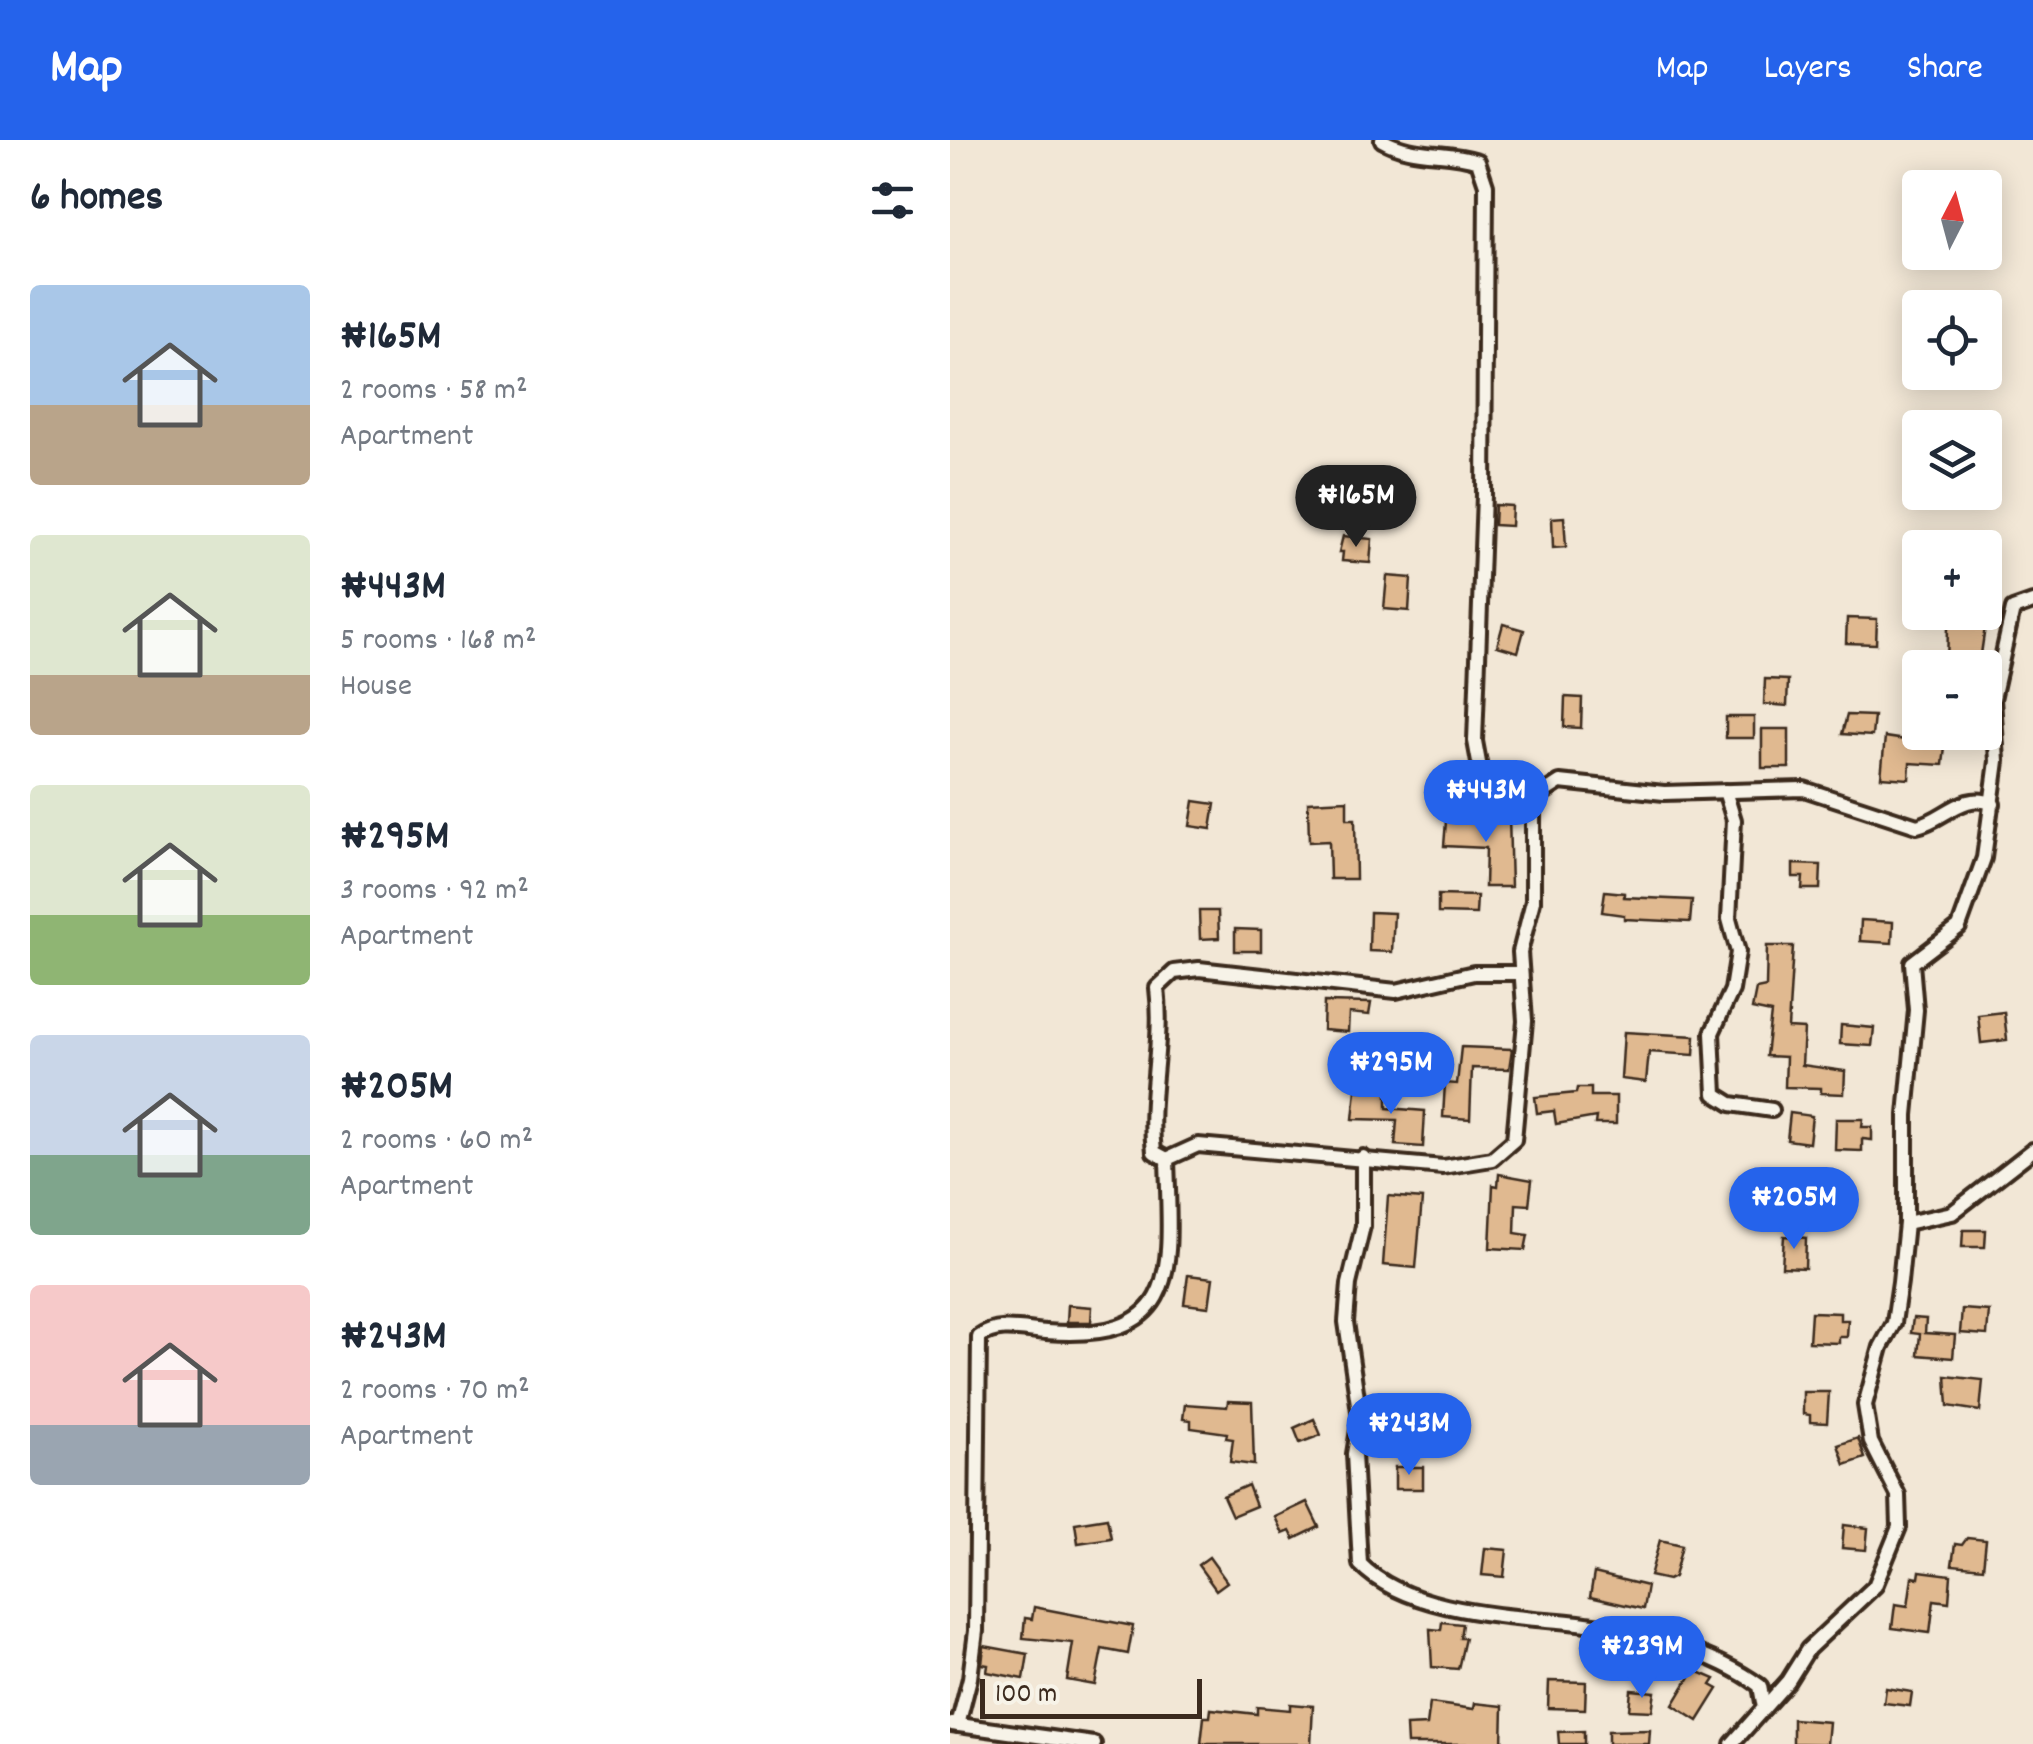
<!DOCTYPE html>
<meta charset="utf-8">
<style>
body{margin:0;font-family:Dekko,sans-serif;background:#f2f2f3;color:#1f2937;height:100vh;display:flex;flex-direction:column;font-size:38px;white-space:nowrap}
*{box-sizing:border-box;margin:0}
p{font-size:32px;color:#747a83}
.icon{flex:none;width:55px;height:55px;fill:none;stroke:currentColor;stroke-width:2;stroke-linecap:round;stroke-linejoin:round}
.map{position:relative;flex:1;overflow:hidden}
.drawer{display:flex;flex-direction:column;background:#fff;width:950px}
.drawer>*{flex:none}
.needle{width:65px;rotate:6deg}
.fabs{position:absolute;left:952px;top:30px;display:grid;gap:20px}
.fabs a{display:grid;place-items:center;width:100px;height:100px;border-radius:10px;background:#fff;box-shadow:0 5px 25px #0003;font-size:50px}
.scale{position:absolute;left:30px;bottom:25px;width:222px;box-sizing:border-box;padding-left:10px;border:5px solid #3b2a1e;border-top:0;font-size:28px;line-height:35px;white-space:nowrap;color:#3b2a1e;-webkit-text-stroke:8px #f7f3e8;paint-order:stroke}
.price{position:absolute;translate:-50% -85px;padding:0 22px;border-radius:35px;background:#2563eb;color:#fff;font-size:32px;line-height:65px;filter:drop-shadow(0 2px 5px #0008)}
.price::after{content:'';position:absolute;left:50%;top:60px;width:30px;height:22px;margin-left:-15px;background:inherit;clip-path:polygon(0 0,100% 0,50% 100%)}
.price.on{background:#222;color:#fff}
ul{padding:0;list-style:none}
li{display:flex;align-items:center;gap:30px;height:250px;padding:0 30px}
li span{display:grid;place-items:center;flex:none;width:280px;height:200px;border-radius:10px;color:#555}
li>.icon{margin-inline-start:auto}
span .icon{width:120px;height:120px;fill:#fffc;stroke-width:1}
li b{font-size:42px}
h2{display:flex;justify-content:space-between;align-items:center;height:120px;padding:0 30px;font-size:42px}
header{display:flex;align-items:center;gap:60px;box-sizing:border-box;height:140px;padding:0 50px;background:#2563eb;color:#fff}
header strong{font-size:48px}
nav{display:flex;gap:55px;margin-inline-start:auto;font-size:35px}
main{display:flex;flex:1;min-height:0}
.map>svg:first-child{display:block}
.building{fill:#e0b990;stroke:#3b2a1e;stroke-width:2.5}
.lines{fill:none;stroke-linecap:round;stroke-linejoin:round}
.street-casing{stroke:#3b2a1e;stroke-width:20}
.street{stroke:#f7f3e8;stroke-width:12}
</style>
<header>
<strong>Map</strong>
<nav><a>Map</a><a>Layers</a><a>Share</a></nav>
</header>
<main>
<section class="drawer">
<h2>6 homes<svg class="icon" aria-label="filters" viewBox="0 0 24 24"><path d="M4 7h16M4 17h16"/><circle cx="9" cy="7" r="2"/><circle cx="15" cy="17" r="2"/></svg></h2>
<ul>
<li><span style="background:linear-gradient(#a9c7e8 60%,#b9a48a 0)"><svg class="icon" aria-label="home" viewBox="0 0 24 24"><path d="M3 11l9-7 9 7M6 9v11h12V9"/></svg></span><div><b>₦165M</b><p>2 rooms · 58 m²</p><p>Apartment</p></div></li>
<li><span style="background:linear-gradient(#dfe7d0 70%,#b9a48a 0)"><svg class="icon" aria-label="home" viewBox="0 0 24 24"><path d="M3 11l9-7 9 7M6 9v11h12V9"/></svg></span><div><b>₦443M</b><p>5 rooms · 168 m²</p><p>House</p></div></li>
<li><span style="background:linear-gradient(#dfe7d0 65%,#8fb573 0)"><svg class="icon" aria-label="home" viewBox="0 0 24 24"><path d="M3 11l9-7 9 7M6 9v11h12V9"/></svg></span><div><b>₦295M</b><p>3 rooms · 92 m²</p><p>Apartment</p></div></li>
<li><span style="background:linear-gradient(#c9d6e8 60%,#7fa58c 0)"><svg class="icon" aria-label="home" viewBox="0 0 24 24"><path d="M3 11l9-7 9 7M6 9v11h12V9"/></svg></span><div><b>₦205M</b><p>2 rooms · 60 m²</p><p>Apartment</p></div></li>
<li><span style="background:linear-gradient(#f6c9c9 70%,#9aa5b1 0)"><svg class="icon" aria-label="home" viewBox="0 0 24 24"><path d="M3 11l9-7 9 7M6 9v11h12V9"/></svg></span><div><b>₦243M</b><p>2 rooms · 70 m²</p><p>Apartment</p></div></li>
</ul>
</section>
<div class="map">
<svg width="1083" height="1604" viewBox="0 0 1083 1604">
<rect width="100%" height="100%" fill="#f2e7d6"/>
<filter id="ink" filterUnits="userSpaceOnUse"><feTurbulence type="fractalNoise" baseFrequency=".01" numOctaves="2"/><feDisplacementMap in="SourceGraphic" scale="20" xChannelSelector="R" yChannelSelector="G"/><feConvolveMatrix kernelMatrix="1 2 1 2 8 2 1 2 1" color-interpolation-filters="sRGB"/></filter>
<g filter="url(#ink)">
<g class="building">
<path d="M545,365L562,366L561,386L544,385Z"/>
<path d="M614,377L616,407L603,408L602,378Z"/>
<path d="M393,396L422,399L420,423L392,421L393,412H389Z"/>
<path d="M437,436L461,438L459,471L434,469Z"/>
<path d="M897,478L927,479L926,504L896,503Z"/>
<path d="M1006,481L1035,487L1029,528H997L998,486H1006Z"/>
<path d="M553,484L574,490L568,512L547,506Z"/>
<path d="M815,539L838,540L837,566L814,564Z"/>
<path d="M615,557L632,558L631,588L614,587Z"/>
<path d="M897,575L924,576L922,596L892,594Z"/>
<rect x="776" y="577" width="28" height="21"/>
<rect x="812" y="589" width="27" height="39"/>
<path d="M935,597L995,606L993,625L960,623L959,639L931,637Z"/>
<path d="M397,660V679H405L406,739H380L379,701L359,702L358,662Z"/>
<path d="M244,661L265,664L261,689L240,686Z"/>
<path d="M536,672L559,676L561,747H535L536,708L494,706L496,681L536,683Z"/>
<path d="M843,724L871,725L870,749H852L853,737H843Z"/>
<path d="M655,751L674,753V757L742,760L740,782L674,779V775L652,772Z"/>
<path d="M488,755L527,756L526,774L488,773Z"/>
<path d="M249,771H268L269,798L250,799Z"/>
<path d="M420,772L444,773L442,812L419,811Z"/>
<path d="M911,780L943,782L942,803L910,801Z"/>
<path d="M285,789L311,790V811H285Z"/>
<path d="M817,806H843L838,888L854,889L852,925L895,931L894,954L871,953V948L835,947L836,917L816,916L821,873L802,869L806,849L816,847Z"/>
<path d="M374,862L421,863L419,875L399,873L398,892L373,890Z"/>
<path d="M1054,872L1057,900L1031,903L1028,875Z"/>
<path d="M891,885L924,888L922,906L890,904Z"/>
<path d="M674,892L745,896L744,915L699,912L696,942L671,939Z"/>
<path d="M511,907L562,909L559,929L522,928L520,979L493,977L495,943L507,944Z"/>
<path d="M627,948H641V956H666V984H645L646,977L606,984L604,971L587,973L585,957L626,953Z"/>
<path d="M406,950L437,951V968L475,971L473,1007L445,1005L447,980L403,979Z"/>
<path d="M840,973L862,976L859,1003L837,1000Z"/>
<path d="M886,979H913L912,987H922V1000L912,999V1011L885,1010Z"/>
<path d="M549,1034L582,1040L579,1065L566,1064L565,1093L578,1095L575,1110L540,1108L543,1045L548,1046Z"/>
<path d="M438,1056L472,1059L466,1128L433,1125Z"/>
<path d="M861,1062L886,1063V1089L860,1088Z"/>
<path d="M1013,1090H1036L1035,1107H1012Z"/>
<path d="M834,1096L856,1098L855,1128L832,1127Z"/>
<path d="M238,1135L263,1138L259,1167L234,1164Z"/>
<path d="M118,1165L142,1167L141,1182H117Z"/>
<path d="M1012,1169L1039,1171L1037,1195L1010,1193Z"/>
<path d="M861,1172L890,1173V1180H898L897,1197H889V1203L859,1202Z"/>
<path d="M963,1178L976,1179L975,1193L1005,1195L1003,1218L968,1215L970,1194L961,1193Z"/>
<path d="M996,1236L1033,1240L1030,1271L998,1266Z"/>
<path d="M853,1252H879L877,1283L860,1282V1275L853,1274Z"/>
<path d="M278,1261L302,1262L304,1325L280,1322L283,1299L276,1298L277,1293L241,1288V1280L233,1279L235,1264L277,1267Z"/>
<path d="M364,1279L371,1295L350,1303L344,1288Z"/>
<path d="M908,1298L915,1318L895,1325L888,1305Z"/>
<rect x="445" y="1327" width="28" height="22"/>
<path d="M298,1345L306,1366L282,1376L273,1356Z"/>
<path d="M357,1362L369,1387L344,1399L340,1391L333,1394L325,1377Z"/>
<path d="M157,1378L161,1398L128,1403L125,1383Z"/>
<path d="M894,1385L918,1388L916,1410L892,1408Z"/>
<path d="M1017,1398L1036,1400L1033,1428L1002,1425L1005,1404L1012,1405Z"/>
<path d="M710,1400L732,1405L724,1437L718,1440L700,1436Z"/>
<path d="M535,1408L557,1410L554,1437L532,1435Z"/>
<path d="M259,1417L277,1442L266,1450L248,1425Z"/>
<path d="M970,1431L1001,1435L999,1462L984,1460L980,1493L942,1488L945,1464L958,1466L962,1437L969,1438Z"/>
<path d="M644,1433L697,1446L693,1469L640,1457Z"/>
<path d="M84,1467L183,1486L178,1514L152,1509L145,1545L117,1540L123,1503L73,1498L75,1478L82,1479Z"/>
<path d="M492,1482L512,1484L510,1498H515L508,1529L482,1527L480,1489L491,1490Z"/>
<path d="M34,1506L78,1514L74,1539L37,1532L38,1525L32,1524Z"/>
<path d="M744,1530L765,1539L761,1545L768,1549L748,1581L723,1565Z"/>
<path d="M599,1541L636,1542L635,1569L598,1568Z"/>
<path d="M936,1548L962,1552L960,1566L934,1563Z"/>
<path d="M681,1550L705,1552L702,1571L679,1570Z"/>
<path d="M480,1563L524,1569L525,1563L553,1566L552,1604H457L456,1586L477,1585Z"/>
<path d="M340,1564L363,1566L361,1604H251L254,1577H260L261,1569L307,1574V1567L340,1570Z"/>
<path d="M843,1579L879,1582L877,1604L843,1603Z"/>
<path d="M700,1590L699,1604H658V1591Z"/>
<path d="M634,1591V1604H609L608,1592Z"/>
</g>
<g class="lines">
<g class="street-casing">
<g id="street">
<path d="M432,0C463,18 496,10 528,21L536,45L534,355L525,601L534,650L556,656L590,655"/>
<path d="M775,651L784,680L779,779L788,812L782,850L762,893L765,954L781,964L822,970"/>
<path d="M413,1017V1086L399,1144L396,1182L410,1278L404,1314L410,1424C458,1474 563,1476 629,1483C684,1489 766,1513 810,1546L814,1568"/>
<path d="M217,1019L248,1005L493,1027L542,1019L564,1000L575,881L570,812L583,761V675L590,655L610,642L714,653L854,649L967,686C993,681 1014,650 1043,664"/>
<path d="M956,1083L1002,1073L1083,1010"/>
<path d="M2,1584L144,1604"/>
<path d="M8,1585L20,1538L26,1491L29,1197C48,1183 72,1190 96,1192C234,1203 220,1127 217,1019L204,1012C197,957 214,903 207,848L224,832L249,829L446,851L524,833H571"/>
<path d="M782,1604L838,1541L858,1509L925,1446L949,1387L948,1355L921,1302L915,1265L931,1207L944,1183L950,1142L956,1083V975L966,870L962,823L1009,787L1034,718L1047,621L1043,559L1063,469L1083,462"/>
</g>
</g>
<use href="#street" class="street"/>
</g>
</g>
</svg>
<div class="fabs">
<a><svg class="needle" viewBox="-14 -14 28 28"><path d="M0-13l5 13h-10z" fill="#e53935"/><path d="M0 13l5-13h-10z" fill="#747a83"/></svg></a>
<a><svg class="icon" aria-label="locate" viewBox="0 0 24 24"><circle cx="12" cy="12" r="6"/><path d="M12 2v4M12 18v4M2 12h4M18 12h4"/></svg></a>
<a><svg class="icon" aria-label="layers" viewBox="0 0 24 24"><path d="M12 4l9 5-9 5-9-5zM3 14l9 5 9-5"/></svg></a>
<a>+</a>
<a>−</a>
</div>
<div class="scale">100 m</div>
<b class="price on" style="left:406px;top:410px">₦165M</b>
<b class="price" style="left:536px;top:705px">₦443M</b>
<b class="price" style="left:441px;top:977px">₦295M</b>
<b class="price" style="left:844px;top:1112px">₦205M</b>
<b class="price" style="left:459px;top:1338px">₦243M</b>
<b class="price" style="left:692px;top:1561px">₦239M</b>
</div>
</main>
